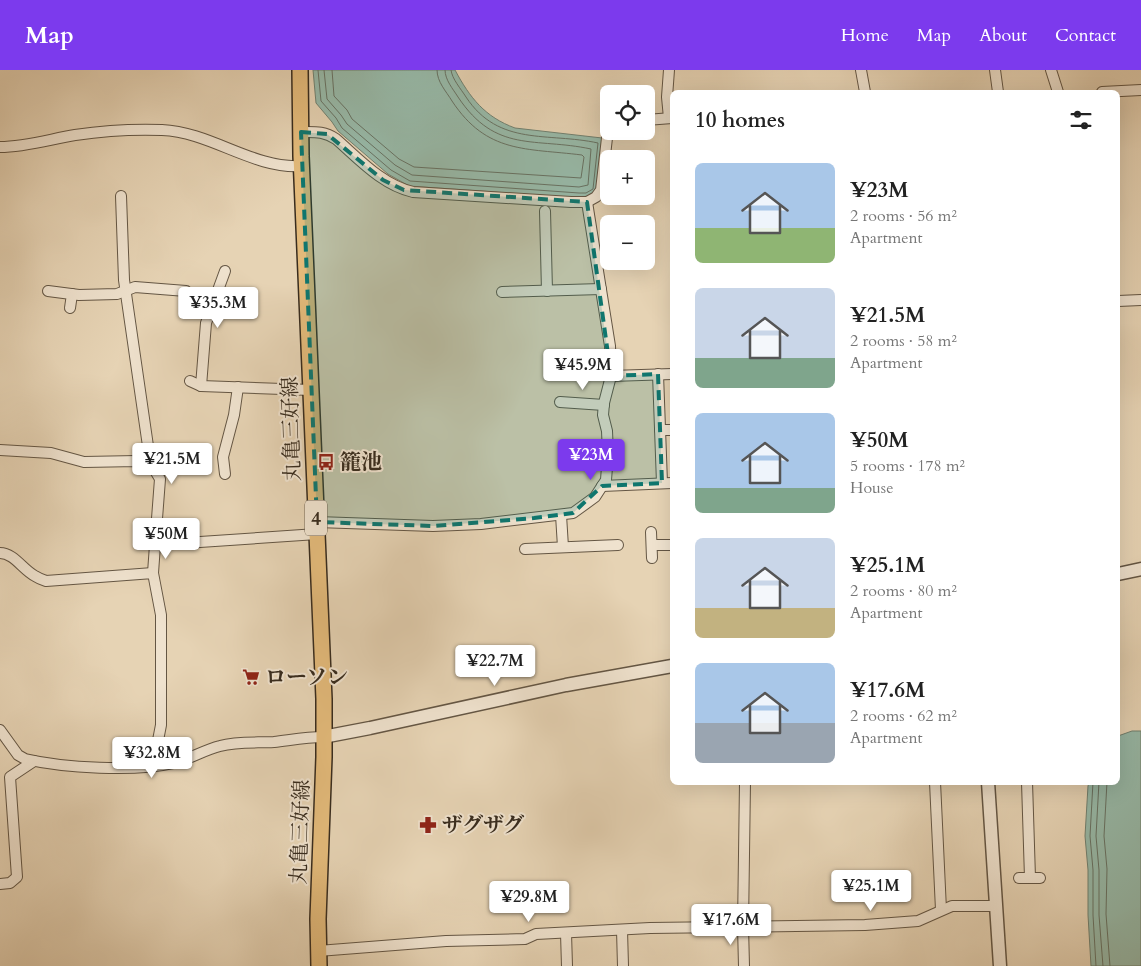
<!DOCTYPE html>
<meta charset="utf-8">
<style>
body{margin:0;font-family:Cardo,"Noto Serif JP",serif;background:#f2f2f2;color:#222;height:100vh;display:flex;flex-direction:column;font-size:19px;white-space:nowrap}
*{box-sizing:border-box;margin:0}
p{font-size:16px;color:#767676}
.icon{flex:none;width:28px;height:28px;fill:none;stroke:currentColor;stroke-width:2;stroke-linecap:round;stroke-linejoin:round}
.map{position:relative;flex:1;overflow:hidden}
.panel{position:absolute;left:670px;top:20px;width:450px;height:695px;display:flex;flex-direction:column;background:#fff;border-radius:8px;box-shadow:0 5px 20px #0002}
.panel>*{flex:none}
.fabs{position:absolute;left:600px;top:15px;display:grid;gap:10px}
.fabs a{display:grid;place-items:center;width:55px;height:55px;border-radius:8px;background:#fff;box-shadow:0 5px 20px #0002;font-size:25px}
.price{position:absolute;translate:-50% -42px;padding:0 11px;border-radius:5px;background:#fff;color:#222;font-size:16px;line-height:32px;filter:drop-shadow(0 1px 2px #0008)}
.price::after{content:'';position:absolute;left:50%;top:30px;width:15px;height:11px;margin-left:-8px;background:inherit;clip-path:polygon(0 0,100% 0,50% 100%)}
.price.active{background:#7c3aed;color:#fff}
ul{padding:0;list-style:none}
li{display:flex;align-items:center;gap:15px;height:125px;padding:0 25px}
li span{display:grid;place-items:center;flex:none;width:140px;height:100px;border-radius:8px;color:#555}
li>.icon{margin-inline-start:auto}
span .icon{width:60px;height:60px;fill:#fffc;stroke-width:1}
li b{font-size:21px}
h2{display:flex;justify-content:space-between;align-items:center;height:60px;padding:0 25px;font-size:21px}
header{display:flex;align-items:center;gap:30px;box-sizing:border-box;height:70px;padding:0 25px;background:#7c3aed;color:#fff}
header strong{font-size:24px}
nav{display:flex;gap:28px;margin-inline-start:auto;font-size:18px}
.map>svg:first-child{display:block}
.water{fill:#97b9a8;stroke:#718171}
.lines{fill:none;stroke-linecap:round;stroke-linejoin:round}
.shore{stroke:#687263;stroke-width:1}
.minor-casing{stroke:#645644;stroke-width:12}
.tertiary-casing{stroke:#645644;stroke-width:15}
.primary-casing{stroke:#382c1e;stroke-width:18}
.minor{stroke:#efe2ce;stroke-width:10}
.tertiary{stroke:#efe2ce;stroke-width:12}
.primary{stroke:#e3ba7a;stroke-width:15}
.marked{fill:#0f766e;fill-opacity:0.2;stroke:#0f766e;stroke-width:4;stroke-dasharray:10 6;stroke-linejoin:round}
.labels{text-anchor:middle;stroke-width:4;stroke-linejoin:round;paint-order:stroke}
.shield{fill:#efe2ce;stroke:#6f6353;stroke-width:1}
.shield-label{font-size:20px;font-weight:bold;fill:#382c1e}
.street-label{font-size:21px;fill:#382c1e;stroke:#efe2ce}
.poi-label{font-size:21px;font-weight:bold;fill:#382c1e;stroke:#efe2ce;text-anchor:start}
</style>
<header>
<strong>Map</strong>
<nav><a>Home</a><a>Map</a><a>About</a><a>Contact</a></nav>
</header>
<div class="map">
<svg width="1141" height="896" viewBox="0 0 1141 896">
<rect width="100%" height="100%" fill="#e6d3b4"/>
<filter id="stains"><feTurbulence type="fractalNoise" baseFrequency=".004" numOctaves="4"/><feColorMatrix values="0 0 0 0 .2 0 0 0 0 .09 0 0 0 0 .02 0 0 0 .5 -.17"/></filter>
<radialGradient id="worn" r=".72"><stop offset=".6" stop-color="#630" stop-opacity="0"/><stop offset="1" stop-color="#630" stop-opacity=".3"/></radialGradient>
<g class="water">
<path d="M313,0H455C470,28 485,47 515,58L602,68L605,70L599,120L592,126L579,128L409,116L388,104L338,61L332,52L316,33Z"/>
<path d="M1132,661H1141V896H1091L1088,845V800L1085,766L1088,716L1089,713L1118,712V666Z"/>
</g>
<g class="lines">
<g class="shore">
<path d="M318,0L321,31L336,48L342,58L391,100L410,111L579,123H586L593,119L598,73C548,62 499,77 466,27C461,19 452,9 451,0"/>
<path d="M324,0L327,29L341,45L347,54L395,95L412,105L579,117L588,115L591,79C535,67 496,84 458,27C453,19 445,10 445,0"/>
<path d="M332,0L334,26L347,40L352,49L399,89L414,97L581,108L584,87L582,85C526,78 487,84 452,31C446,21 437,12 437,0"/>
<path d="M1093,712L1090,766L1093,800V845L1096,896"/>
<path d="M1099,712L1096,766L1099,800V845L1103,896"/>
<path d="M1107,712L1104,766L1107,799L1106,844L1110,896"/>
</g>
<g class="minor-casing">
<g id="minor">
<path d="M861,0L865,22"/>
<path d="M995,0L998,22"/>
<path d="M1051,0L1058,22"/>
<path d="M1102,22L1141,20"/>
<path d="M669,48L667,27L669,0"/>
<path d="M646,50L672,48"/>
<path d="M301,62C315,62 324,61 336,69C359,89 382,115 413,122L571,132H587L596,127L601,120L607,68L610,61"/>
<path d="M0,77C25,77 51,69 75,65C102,61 135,59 162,60C211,62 253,99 301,96"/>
<path d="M121,126L124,210L149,383L147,392"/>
<path d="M545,141L547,221"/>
<path d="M48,221L79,225L117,224L135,217L186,221"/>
<path d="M502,222L601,219"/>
<path d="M202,226L214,231"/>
<path d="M1118,231L1141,230"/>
<path d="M70,238L72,224"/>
<path d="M658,304L662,413"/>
<path d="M611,306L672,304"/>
<path d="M190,311L201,316L311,320"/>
<path d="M201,316L206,253L225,201"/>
<path d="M560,332L604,335"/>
<path d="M660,360H672"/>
<path d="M0,380L51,383L84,392L137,391L151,394L160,409L155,475L317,464"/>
<path d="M225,404L223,387L234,345L238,317"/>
<path d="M602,416L672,413"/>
<path d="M561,445L563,477"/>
<path d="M317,452L433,456L481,454L573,443L595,427L606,410L608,384L607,361L603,345L604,333L611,306L610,276L587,132"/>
<path d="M651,462L652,488"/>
<path d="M652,475H672"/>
<path d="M525,479L618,475"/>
<path d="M0,483C14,483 23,500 35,506C38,508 43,510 46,511L153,503L161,545V655L153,696"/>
<path d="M153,503L155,475"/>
<path d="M0,660L18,685L25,689C64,698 135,702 174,693C190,689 204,680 220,676C237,671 257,673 274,672C291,670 307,667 323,667"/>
<path d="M935,712L941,840"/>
<path d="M1027,712L1030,808"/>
<path d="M1019,808H1040"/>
<path d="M0,814L10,813L17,807L10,707L34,691"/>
<path d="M622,860L623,896"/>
<path d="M566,863L567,896"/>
<path d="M318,881L446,871L525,869L536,864L650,858L865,855L918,851L952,836H996"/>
<path d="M744,896L743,856L745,712"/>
</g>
</g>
<g class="tertiary-casing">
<g id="tertiary">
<path d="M1118,504L1141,499"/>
<path d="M323,667L370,658L566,615L672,596"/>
<path d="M988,712L1000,896"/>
</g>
</g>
<g class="primary-casing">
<path id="primary" d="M300,0L301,86L324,629V687L318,849L319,896"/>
</g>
<use href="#minor" class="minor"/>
<use href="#tertiary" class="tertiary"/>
<use href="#primary" class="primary"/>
</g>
<path class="marked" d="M301,62L327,64L383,110L404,120L587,132L611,306L658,304L662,413L602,416L573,443L534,448L433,456L317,452Z"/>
<defs>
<g id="bus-bare" transform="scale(1.35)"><path d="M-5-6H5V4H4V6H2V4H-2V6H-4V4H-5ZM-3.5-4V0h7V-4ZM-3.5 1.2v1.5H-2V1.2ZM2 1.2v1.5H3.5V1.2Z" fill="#8f2418" stroke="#efe2ce" stroke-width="2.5" paint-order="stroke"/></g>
<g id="supermarket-bare" transform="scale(1.35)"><path d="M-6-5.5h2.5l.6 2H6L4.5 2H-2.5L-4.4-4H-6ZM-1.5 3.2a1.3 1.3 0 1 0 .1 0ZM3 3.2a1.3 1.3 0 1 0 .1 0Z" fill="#8f2418" stroke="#efe2ce" stroke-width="2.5" paint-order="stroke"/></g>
<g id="pharmacy-bare" transform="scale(1.35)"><path d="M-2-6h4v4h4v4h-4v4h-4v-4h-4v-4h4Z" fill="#8f2418" stroke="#efe2ce" stroke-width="2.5" paint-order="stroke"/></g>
</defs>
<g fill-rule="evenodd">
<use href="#bus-bare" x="326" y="392"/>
<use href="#supermarket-bare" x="251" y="607"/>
<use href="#pharmacy-bare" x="428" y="755"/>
</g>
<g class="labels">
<rect class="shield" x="305" y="430.5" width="22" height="35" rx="4"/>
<g class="shield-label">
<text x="316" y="455">4</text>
</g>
<g class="street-label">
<text transform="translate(291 359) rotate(-92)" y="7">丸亀三好線</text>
<text transform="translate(300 762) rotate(-88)" y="7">丸亀三好線</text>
</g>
<g class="poi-label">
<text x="340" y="399">籠池</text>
<text x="265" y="614">ローソン</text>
<text x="442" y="762">ザグザグ</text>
</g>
</g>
<rect width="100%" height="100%" filter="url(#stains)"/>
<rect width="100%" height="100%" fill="url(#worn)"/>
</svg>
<div class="fabs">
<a><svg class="icon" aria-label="locate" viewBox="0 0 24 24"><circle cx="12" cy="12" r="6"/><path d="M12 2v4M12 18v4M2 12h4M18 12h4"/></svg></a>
<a>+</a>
<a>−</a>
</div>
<b class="price" style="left:218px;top:259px">¥35.3M</b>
<b class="price" style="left:583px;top:321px">¥45.9M</b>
<b class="price active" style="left:591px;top:411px">¥23M</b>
<b class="price" style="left:172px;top:415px">¥21.5M</b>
<b class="price" style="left:166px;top:490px">¥50M</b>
<b class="price" style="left:495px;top:617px">¥22.7M</b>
<b class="price" style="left:152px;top:709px">¥32.8M</b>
<b class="price" style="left:871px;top:842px">¥25.1M</b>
<b class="price" style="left:529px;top:853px">¥29.8M</b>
<b class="price" style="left:731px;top:876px">¥17.6M</b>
<section class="panel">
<h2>10 homes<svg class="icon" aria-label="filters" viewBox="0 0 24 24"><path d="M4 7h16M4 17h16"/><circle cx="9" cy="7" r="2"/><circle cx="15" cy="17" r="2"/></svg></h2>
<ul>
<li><span style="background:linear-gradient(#a9c7e8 65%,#8fb573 0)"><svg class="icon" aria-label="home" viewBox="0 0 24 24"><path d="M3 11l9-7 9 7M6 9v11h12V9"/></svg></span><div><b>¥23M</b><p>2 rooms · 56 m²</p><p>Apartment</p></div></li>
<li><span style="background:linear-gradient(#c9d6e8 70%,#7fa58c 0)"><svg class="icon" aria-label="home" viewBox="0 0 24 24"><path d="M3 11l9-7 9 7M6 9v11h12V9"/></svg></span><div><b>¥21.5M</b><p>2 rooms · 58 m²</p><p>Apartment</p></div></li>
<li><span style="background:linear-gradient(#a9c7e8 75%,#7fa58c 0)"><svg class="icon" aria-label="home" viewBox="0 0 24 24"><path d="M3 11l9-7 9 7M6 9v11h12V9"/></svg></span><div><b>¥50M</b><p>5 rooms · 178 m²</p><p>House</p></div></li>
<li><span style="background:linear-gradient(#c9d6e8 70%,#c2b280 0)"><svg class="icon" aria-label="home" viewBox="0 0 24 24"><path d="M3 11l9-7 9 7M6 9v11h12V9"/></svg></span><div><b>¥25.1M</b><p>2 rooms · 80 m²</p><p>Apartment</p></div></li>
<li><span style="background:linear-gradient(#a9c7e8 60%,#9aa5b1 0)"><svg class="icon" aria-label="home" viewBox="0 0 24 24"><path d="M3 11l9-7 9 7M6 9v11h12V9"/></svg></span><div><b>¥17.6M</b><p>2 rooms · 62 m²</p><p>Apartment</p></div></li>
</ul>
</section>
</div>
